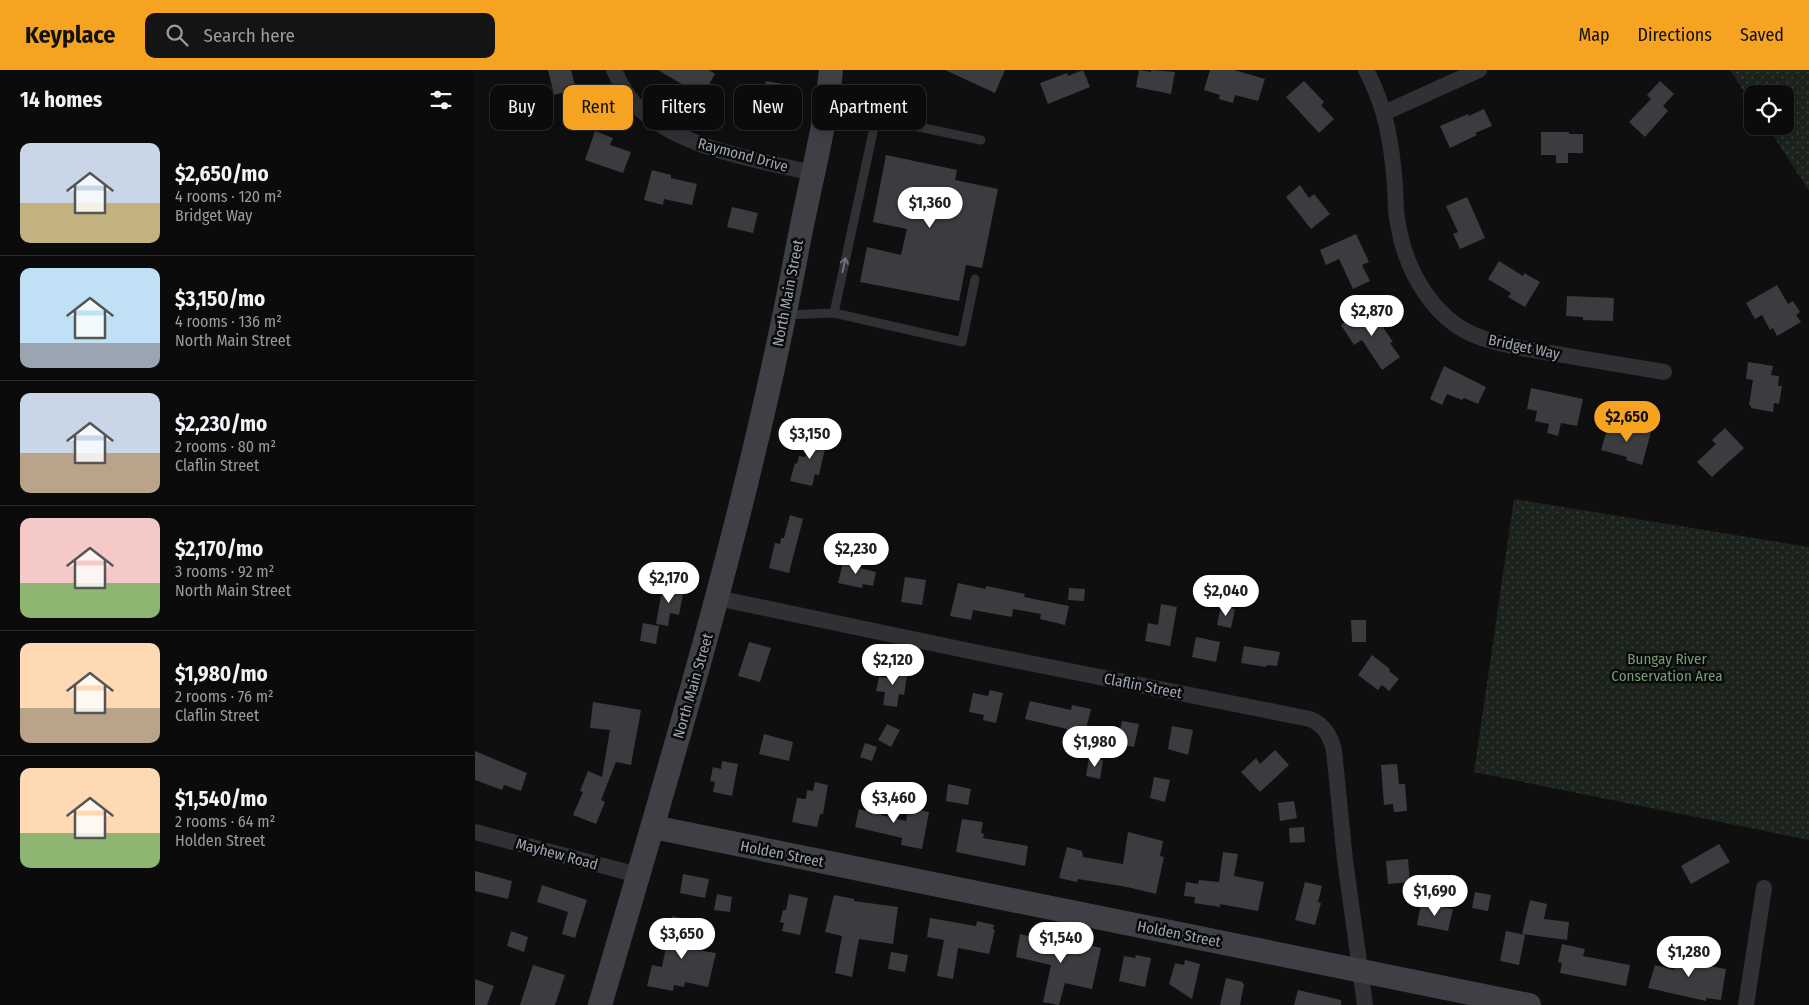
<!DOCTYPE html>
<meta charset="utf-8">
<style>
body{margin:0;font-family:"Fira Sans Condensed",sans-serif;background:#141415;color:#f1f3f6;height:100vh;display:flex;flex-direction:column;font-size:19px;white-space:nowrap}
*{box-sizing:border-box;margin:0}
p{font-size:16px;color:#9a9b9d}
.icon{flex:none;width:28px;height:28px;fill:none;stroke:currentColor;stroke-width:2;stroke-linecap:round;stroke-linejoin:round}
.map{position:relative;flex:1;overflow:hidden}
.drawer{display:flex;flex-direction:column;background:#0b0b0c;width:475px}
.drawer>*{flex:none}
.top-card{position:absolute;left:15px;top:15px;width:475px;height:45px;display:flex;gap:10px}
.fabs{position:absolute;left:1269px;top:15px;display:grid;gap:10px}
.fabs a{display:grid;place-items:center;width:50px;height:50px;border-radius:10px;background:#0b0b0c;box-shadow:0 2px 12px #0003,0 0 0 1px #2b2b2d;font-size:25px}
.price{position:absolute;translate:-50% -42px;padding:0 11px;border-radius:18px;background:#fff;color:#222;font-size:16px;line-height:32px;filter:drop-shadow(0 1px 2px #0008)}
.price::after{content:'';position:absolute;left:50%;top:30px;width:15px;height:11px;margin-left:-8px;background:inherit;clip-path:polygon(0 0,100% 0,50% 100%)}
.price.active{background:#f6a321;color:#111}
ul{padding:0;list-style:none}
li{display:flex;align-items:center;gap:15px;height:125px;padding:0 20px}
li+li{border-top:1px solid #2b2b2d}
li span{display:grid;place-items:center;flex:none;width:140px;height:100px;border-radius:10px;color:#555}
li>.icon{margin-inline-start:auto}
span .icon{width:60px;height:60px;fill:#fffc;stroke-width:1}
li b{font-size:21px}
h2{display:flex;justify-content:space-between;align-items:center;height:60px;padding:0 20px;font-size:21px}
.chip{padding:0 18px;border-radius:10px;background:#0b0b0c;box-shadow:0 2px 12px #0003,0 0 0 1px #2b2b2d;font-size:18px;line-height:45px}
.chip.active{background:#f6a321;color:#111}
header{display:flex;align-items:center;gap:30px;box-sizing:border-box;height:70px;padding:0 25px;background:#f6a321;color:#111}
header strong{font-size:24px}
nav{display:flex;gap:28px;margin-inline-start:auto;font-size:18px}
.search{width:350px;height:45px;background:#141415;display:flex;align-items:center;gap:12px;box-sizing:border-box;padding:0 18px;border-radius:10px;color:#9a9b9d;font-size:19px}
main{display:flex;flex:1;min-height:0}
.map>svg:first-child{display:block}
.grass{fill:url(#grass-dots)}
.building{fill:#3b3c40}
.lines{fill:none;stroke-linecap:round;stroke-linejoin:round}
.service{stroke:#303135;stroke-width:9}
.minor{stroke:#303135;stroke-width:16}
.secondary{stroke:#3e4045;stroke-width:24}
.oneway{stroke:#6d717a}
.labels{text-anchor:middle;stroke-width:5;stroke-linejoin:round;paint-order:stroke}
.street-label{font-size:15px;fill:#9fa6b2;stroke:#0a0a0b}
.park-label{font-size:15px;fill:#759e76;stroke:#0a0a0b}
</style>
<header>
<strong>Keyplace</strong>
<div class="search"><svg class="icon" aria-label="search" viewBox="0 0 24 24"><circle cx="10" cy="10" r="6"/><path d="M15 15l6 6"/></svg>Search here</div>
<nav><a>Map</a><a>Directions</a><a>Saved</a></nav>
</header>
<main>
<section class="drawer">
<h2>14 homes<svg class="icon" aria-label="filters" viewBox="0 0 24 24"><path d="M4 7h16M4 17h16"/><circle cx="9" cy="7" r="2"/><circle cx="15" cy="17" r="2"/></svg></h2>
<ul>
<li><span style="background:linear-gradient(#c9d6e8 60%,#c2b280 0)"><svg class="icon" aria-label="home" viewBox="0 0 24 24"><path d="M3 11l9-7 9 7M6 9v11h12V9"/></svg></span><div><b>$2,650/mo</b><p>4 rooms · 120 m²</p><p>Bridget Way</p></div></li>
<li><span style="background:linear-gradient(#bfe0f5 75%,#9aa5b1 0)"><svg class="icon" aria-label="home" viewBox="0 0 24 24"><path d="M3 11l9-7 9 7M6 9v11h12V9"/></svg></span><div><b>$3,150/mo</b><p>4 rooms · 136 m²</p><p>North Main Street</p></div></li>
<li><span style="background:linear-gradient(#c9d6e8 60%,#b9a48a 0)"><svg class="icon" aria-label="home" viewBox="0 0 24 24"><path d="M3 11l9-7 9 7M6 9v11h12V9"/></svg></span><div><b>$2,230/mo</b><p>2 rooms · 80 m²</p><p>Claflin Street</p></div></li>
<li><span style="background:linear-gradient(#f6c9c9 65%,#8fb573 0)"><svg class="icon" aria-label="home" viewBox="0 0 24 24"><path d="M3 11l9-7 9 7M6 9v11h12V9"/></svg></span><div><b>$2,170/mo</b><p>3 rooms · 92 m²</p><p>North Main Street</p></div></li>
<li><span style="background:linear-gradient(#ffd9b3 65%,#b9a48a 0)"><svg class="icon" aria-label="home" viewBox="0 0 24 24"><path d="M3 11l9-7 9 7M6 9v11h12V9"/></svg></span><div><b>$1,980/mo</b><p>2 rooms · 76 m²</p><p>Claflin Street</p></div></li>
<li><span style="background:linear-gradient(#ffd9b3 65%,#8fb573 0)"><svg class="icon" aria-label="home" viewBox="0 0 24 24"><path d="M3 11l9-7 9 7M6 9v11h12V9"/></svg></span><div><b>$1,540/mo</b><p>2 rooms · 64 m²</p><p>Holden Street</p></div></li>
</ul>
</section>
<div class="map">
<svg width="1334" height="935" viewBox="0 0 1334 935">
<defs>
<pattern id="grass-dots" width="8" height="8" patternUnits="userSpaceOnUse" patternTransform="scale(1.25)"><rect width="8" height="8" fill="#1b231c"/><path d="M2 2h.1M6 6h.1" fill="none" stroke="#39403b" stroke-width="1.8" stroke-linecap="round"/></pattern>
</defs>
<rect width="100%" height="100%" fill="#0f0f10"/>
<g class="grass">
<path d="M1255,0H1334V121L1292,56H1310V24H1278L1277,34Z"/>
<path d="M1039,429L1334,477V770L999,702Z"/>
</g>
<g class="building">
<path d="M73,0H96L101,19L79,25Z"/>
<path d="M183,0H234L240,4L227,26Z"/>
<path d="M470,0H530L520,23Z"/>
<path d="M608,0L615,17L573,34L565,13L592,3L593,6Z"/>
<path d="M664,0L676,2V0L700,2L696,24L661,17Z"/>
<path d="M735,0H759L790,9L783,31L760,25L758,33L744,29L745,25L729,20Z"/>
<path d="M291,11L313,15L308,38L305,37L301,55L283,51Z"/>
<path d="M829,11L849,32L846,35L859,49L844,63L811,27Z"/>
<path d="M1185,11L1199,24L1188,36L1193,41L1170,67L1154,52L1176,29L1172,25Z"/>
<path d="M1009,39L1017,56L1000,63L1002,65L975,78L965,56L993,44L994,46Z"/>
<path d="M120,61L138,68L135,75L156,82L148,103L110,90Z"/>
<path d="M1066,62H1094V64H1108V83H1093V93H1081V85H1066Z"/>
<path d="M411,85L482,100L480,110L523,119L507,198L491,195L484,231L385,212L392,177L426,185L432,159L398,152Z"/>
<path d="M177,100L196,105V108L222,114L217,135L189,129L188,135L169,130Z"/>
<path d="M825,115L834,128L839,124L855,144L836,159L811,127Z"/>
<path d="M992,127L1010,168L985,179L978,164L983,162L971,136Z"/>
<path d="M257,137L283,143L278,163L252,157Z"/>
<path d="M881,164L894,192L887,195L895,211L878,219L864,189L851,195L845,180Z"/>
<path d="M1024,191L1048,206L1049,203L1065,212L1050,237L1033,227L1036,223L1013,209Z"/>
<path d="M1302,215L1313,234L1318,231L1325,242L1321,245L1326,252L1302,266L1298,258L1295,260L1287,245L1280,249L1271,233Z"/>
<path d="M1092,226L1139,228L1138,251L1108,250V247L1091,246Z"/>
<path d="M892,238L900,249L902,248L918,272L915,273L925,287L907,300L887,270L879,275L866,255Z"/>
<path d="M1273,292L1298,296L1296,305L1304,306L1303,316H1307L1304,334L1299,333L1298,342L1276,338V336L1274,335L1278,310L1271,309Z"/>
<path d="M969,296L1011,317L1003,334L989,328L987,330L972,324L967,335L955,329Z"/>
<path d="M1056,318L1108,329L1102,356L1086,353L1083,366L1072,363L1074,354L1060,351L1062,341L1052,339Z"/>
<path d="M1145,354L1176,362L1167,395L1151,390L1152,387L1126,380L1133,356L1143,359Z"/>
<path d="M1250,358L1269,378L1237,407L1222,392L1241,374L1237,370Z"/>
<path d="M337,361L353,365L344,405L340,404L337,416L315,411L320,393L322,394L324,386L330,387Z"/>
<path d="M315,445L328,449L314,503L294,498L300,473L305,474L306,468H309Z"/>
<path d="M369,488L382,491L381,497L401,502L398,516L388,514L387,518L363,513Z"/>
<path d="M430,507L451,510L447,535L426,532Z"/>
<path d="M483,513L511,519V516L550,524L549,527L594,536L590,555L565,549L566,544L538,539L537,547L498,540L496,550L475,546Z"/>
<path d="M188,514L209,518L204,545L195,543L193,556L181,554Z"/>
<path d="M594,518L610,519L609,531L593,530Z"/>
<path d="M686,534L702,537L695,576L670,571L673,553L683,555Z"/>
<path d="M746,536L760,539L756,558L742,555Z"/>
<path d="M876,550H891V572H877Z"/>
<path d="M168,553L184,556L181,574L165,571Z"/>
<path d="M721,567L745,572L741,592L717,587Z"/>
<path d="M274,572L296,578L285,612L263,606Z"/>
<path d="M769,576L805,582L802,596L792,595L791,597L766,593Z"/>
<path d="M897,585L915,599L914,601L924,609L914,621L907,615L903,620L883,605Z"/>
<path d="M415,596L433,599L429,625L424,624L422,637L408,635L410,622L401,621L404,607L413,608Z"/>
<path d="M515,620L528,623L521,653L508,650L509,645L494,642L498,623L513,626Z"/>
<path d="M555,631L596,640L597,635L616,639L609,667L591,663L592,659L550,649Z"/>
<path d="M118,632L166,640L156,695L141,692L126,730L130,732L121,754L98,745L108,722L105,721L113,701L127,707L135,660L115,658Z"/>
<path d="M647,651L664,654L659,677L642,674Z"/>
<path d="M412,654L425,660L416,677L403,670Z"/>
<path d="M697,656L718,660L713,685L693,679Z"/>
<path d="M289,664L318,672L314,691L284,684Z"/>
<path d="M390,673L402,677L397,691L385,687Z"/>
<path d="M800,680L814,695L785,722L766,702L781,688L785,694Z"/>
<path d="M0,681L52,703L46,721L29,715L27,720L0,710Z"/>
<path d="M614,688L628,690L625,709L611,706Z"/>
<path d="M247,691L263,694L257,726L238,722L240,712L235,711L238,697L246,699Z"/>
<path d="M922,694L924,714H930L932,741L919,742L918,734L909,735L906,695Z"/>
<path d="M679,707L695,710L690,732L675,728Z"/>
<path d="M340,712L353,715L348,744H345L342,757L317,752L322,728L331,729L332,720L338,721Z"/>
<path d="M473,714L496,719L493,735L471,731Z"/>
<path d="M395,726L409,729L406,745L431,751L433,738L454,742L447,779L426,775L427,768L380,757L384,739L391,741Z"/>
<path d="M819,731L822,748L805,751L803,733Z"/>
<path d="M487,749L508,752L506,763L509,764L508,768L553,776L550,796L481,782Z"/>
<path d="M829,757L830,772L815,773L814,758Z"/>
<path d="M653,762L688,771L685,786L689,787L681,824L652,817L603,809L602,812L584,808L592,777L607,781L608,787L648,794Z"/>
<path d="M1244,774L1255,792L1216,814L1206,796Z"/>
<path d="M748,782L763,784L759,806L789,812L783,841L745,834V837L719,833L720,827L709,826L711,812L723,814L724,810L744,812Z"/>
<path d="M933,789L935,812L913,814L911,791Z"/>
<path d="M0,801L37,811L33,829L0,821Z"/>
<path d="M208,804L234,809L230,828L205,823Z"/>
<path d="M830,812L847,816L843,832L846,833L840,855L820,850Z"/>
<path d="M67,815L112,830L100,868L87,864L93,842L62,832Z"/>
<path d="M1000,822L1016,825L1013,841L997,838Z"/>
<path d="M242,824L257,827L255,842L239,840Z"/>
<path d="M314,824L333,828L325,865L307,861L309,853L305,852L308,840H311Z"/>
<path d="M359,825L379,829V831L423,837L418,874L384,869L377,907L360,903L367,866L350,862Z"/>
<path d="M1055,830L1072,834L1069,849L1094,852L1092,870L1047,864Z"/>
<path d="M946,833L978,839L973,861L942,855Z"/>
<path d="M197,846L221,851L215,879L241,883L233,917L210,912L209,917L199,915L198,921L172,916L177,895L187,897Z"/>
<path d="M455,848L501,856L502,851L519,855L518,859L520,860L514,884L483,878L478,909L462,906L469,870L452,867Z"/>
<path d="M36,861L53,867L49,882L32,876Z"/>
<path d="M1031,861L1050,865L1044,895L1025,891Z"/>
<path d="M554,862L576,866L574,878L599,883L602,872L626,878L617,919L590,913L584,935L568,932L576,895L541,887L545,864L553,866Z"/>
<path d="M1205,870L1217,873L1213,892L1251,899L1246,930L1231,928V931L1173,918L1180,895L1199,900Z"/>
<path d="M1087,874L1110,879L1108,886L1155,895L1151,916L1085,903L1087,893L1083,892Z"/>
<path d="M416,882L433,885L430,902L413,899Z"/>
<path d="M661,885L676,888L670,917L644,911L649,886L660,888Z"/>
<path d="M710,890L725,894L717,929L694,914L700,893L709,895Z"/>
<path d="M58,895L90,905L80,935H45Z"/>
<path d="M751,908L768,912V914H769L765,935H745Z"/>
<path d="M0,909L19,916L12,935H0Z"/>
<path d="M823,920L866,930V935H819Z"/>
</g>
<g class="lines">
<g class="service">
<path d="M353,38L506,70"/>
<path d="M359,243L401,48"/>
<path d="M310,245L359,243L487,272L500,209"/>
</g>
<g class="minor">
<path d="M139,0C144,11 150,23 159,33C199,78 281,89 337,103"/>
<path d="M891,0C911,37 917,75 920,116C921,129 920,142 923,154C931,202 960,254 1010,269C1034,277 1062,281 1088,285C1121,291 1155,296 1189,302"/>
<path d="M909,43L1004,0"/>
<path d="M242,528L504,583L835,649C849,655 855,665 859,680L870,790L890,935"/>
<path d="M0,762L163,805"/>
<path d="M1271,935L1289,818"/>
</g>
<g class="secondary">
<path d="M178,757L1054,935"/>
<path d="M125,935C198,687 273,440 321,186C332,124 350,62 356,0"/>
</g>
</g>
<defs><path id="oneway-shaft" d="M-6 0H5M1.5-3L5.5 0L1.5 3" fill="none" stroke-width="1.6" stroke-linecap="round" stroke-linejoin="round" transform="scale(1.25)"/></defs>
<use class="oneway" href="#oneway-shaft" transform="translate(369 195) rotate(-78)"/>
<g class="labels">
<g class="street-label">
<text transform="translate(268 85) rotate(15)" y="5">Raymond Drive</text>
<text transform="translate(313 223) rotate(-79)" y="5">North Main Street</text>
<text transform="translate(1049 277) rotate(12)" y="5">Bridget Way</text>
<text transform="translate(218 616) rotate(-74)" y="5">North Main Street</text>
<text transform="translate(668 616) rotate(11)" y="5">Claflin Street</text>
<text transform="translate(82 784) rotate(15)" y="5">Mayhew Road</text>
<text transform="translate(307 784) rotate(11)" y="5">Holden Street</text>
<text transform="translate(704 864) rotate(11)" y="5">Holden Street</text>
</g>
<g class="park-label">
<text x="1192" y="594">Bungay River<tspan x="1192" dy="17">Conservation Area</tspan></text>
</g>
</g>
</svg>
<div class="fabs">
<a><svg class="icon" aria-label="locate" viewBox="0 0 24 24"><circle cx="12" cy="12" r="6"/><path d="M12 2v4M12 18v4M2 12h4M18 12h4"/></svg></a>
</div>
<b class="price" style="left:455px;top:159px">$1,360</b>
<b class="price" style="left:897px;top:267px">$2,870</b>
<b class="price active" style="left:1152px;top:373px">$2,650</b>
<b class="price" style="left:335px;top:390px">$3,150</b>
<b class="price" style="left:381px;top:505px">$2,230</b>
<b class="price" style="left:194px;top:534px">$2,170</b>
<b class="price" style="left:751px;top:547px">$2,040</b>
<b class="price" style="left:418px;top:616px">$2,120</b>
<b class="price" style="left:620px;top:698px">$1,980</b>
<b class="price" style="left:419px;top:754px">$3,460</b>
<b class="price" style="left:960px;top:847px">$1,690</b>
<b class="price" style="left:207px;top:890px">$3,650</b>
<b class="price" style="left:586px;top:894px">$1,540</b>
<b class="price" style="left:1214px;top:908px">$1,280</b>
<div class="top-card">
<a class="chip">Buy</a>
<a class="chip active">Rent</a>
<a class="chip">Filters</a>
<a class="chip">New</a>
<a class="chip">Apartment</a>
</div>
</div>
</main>
